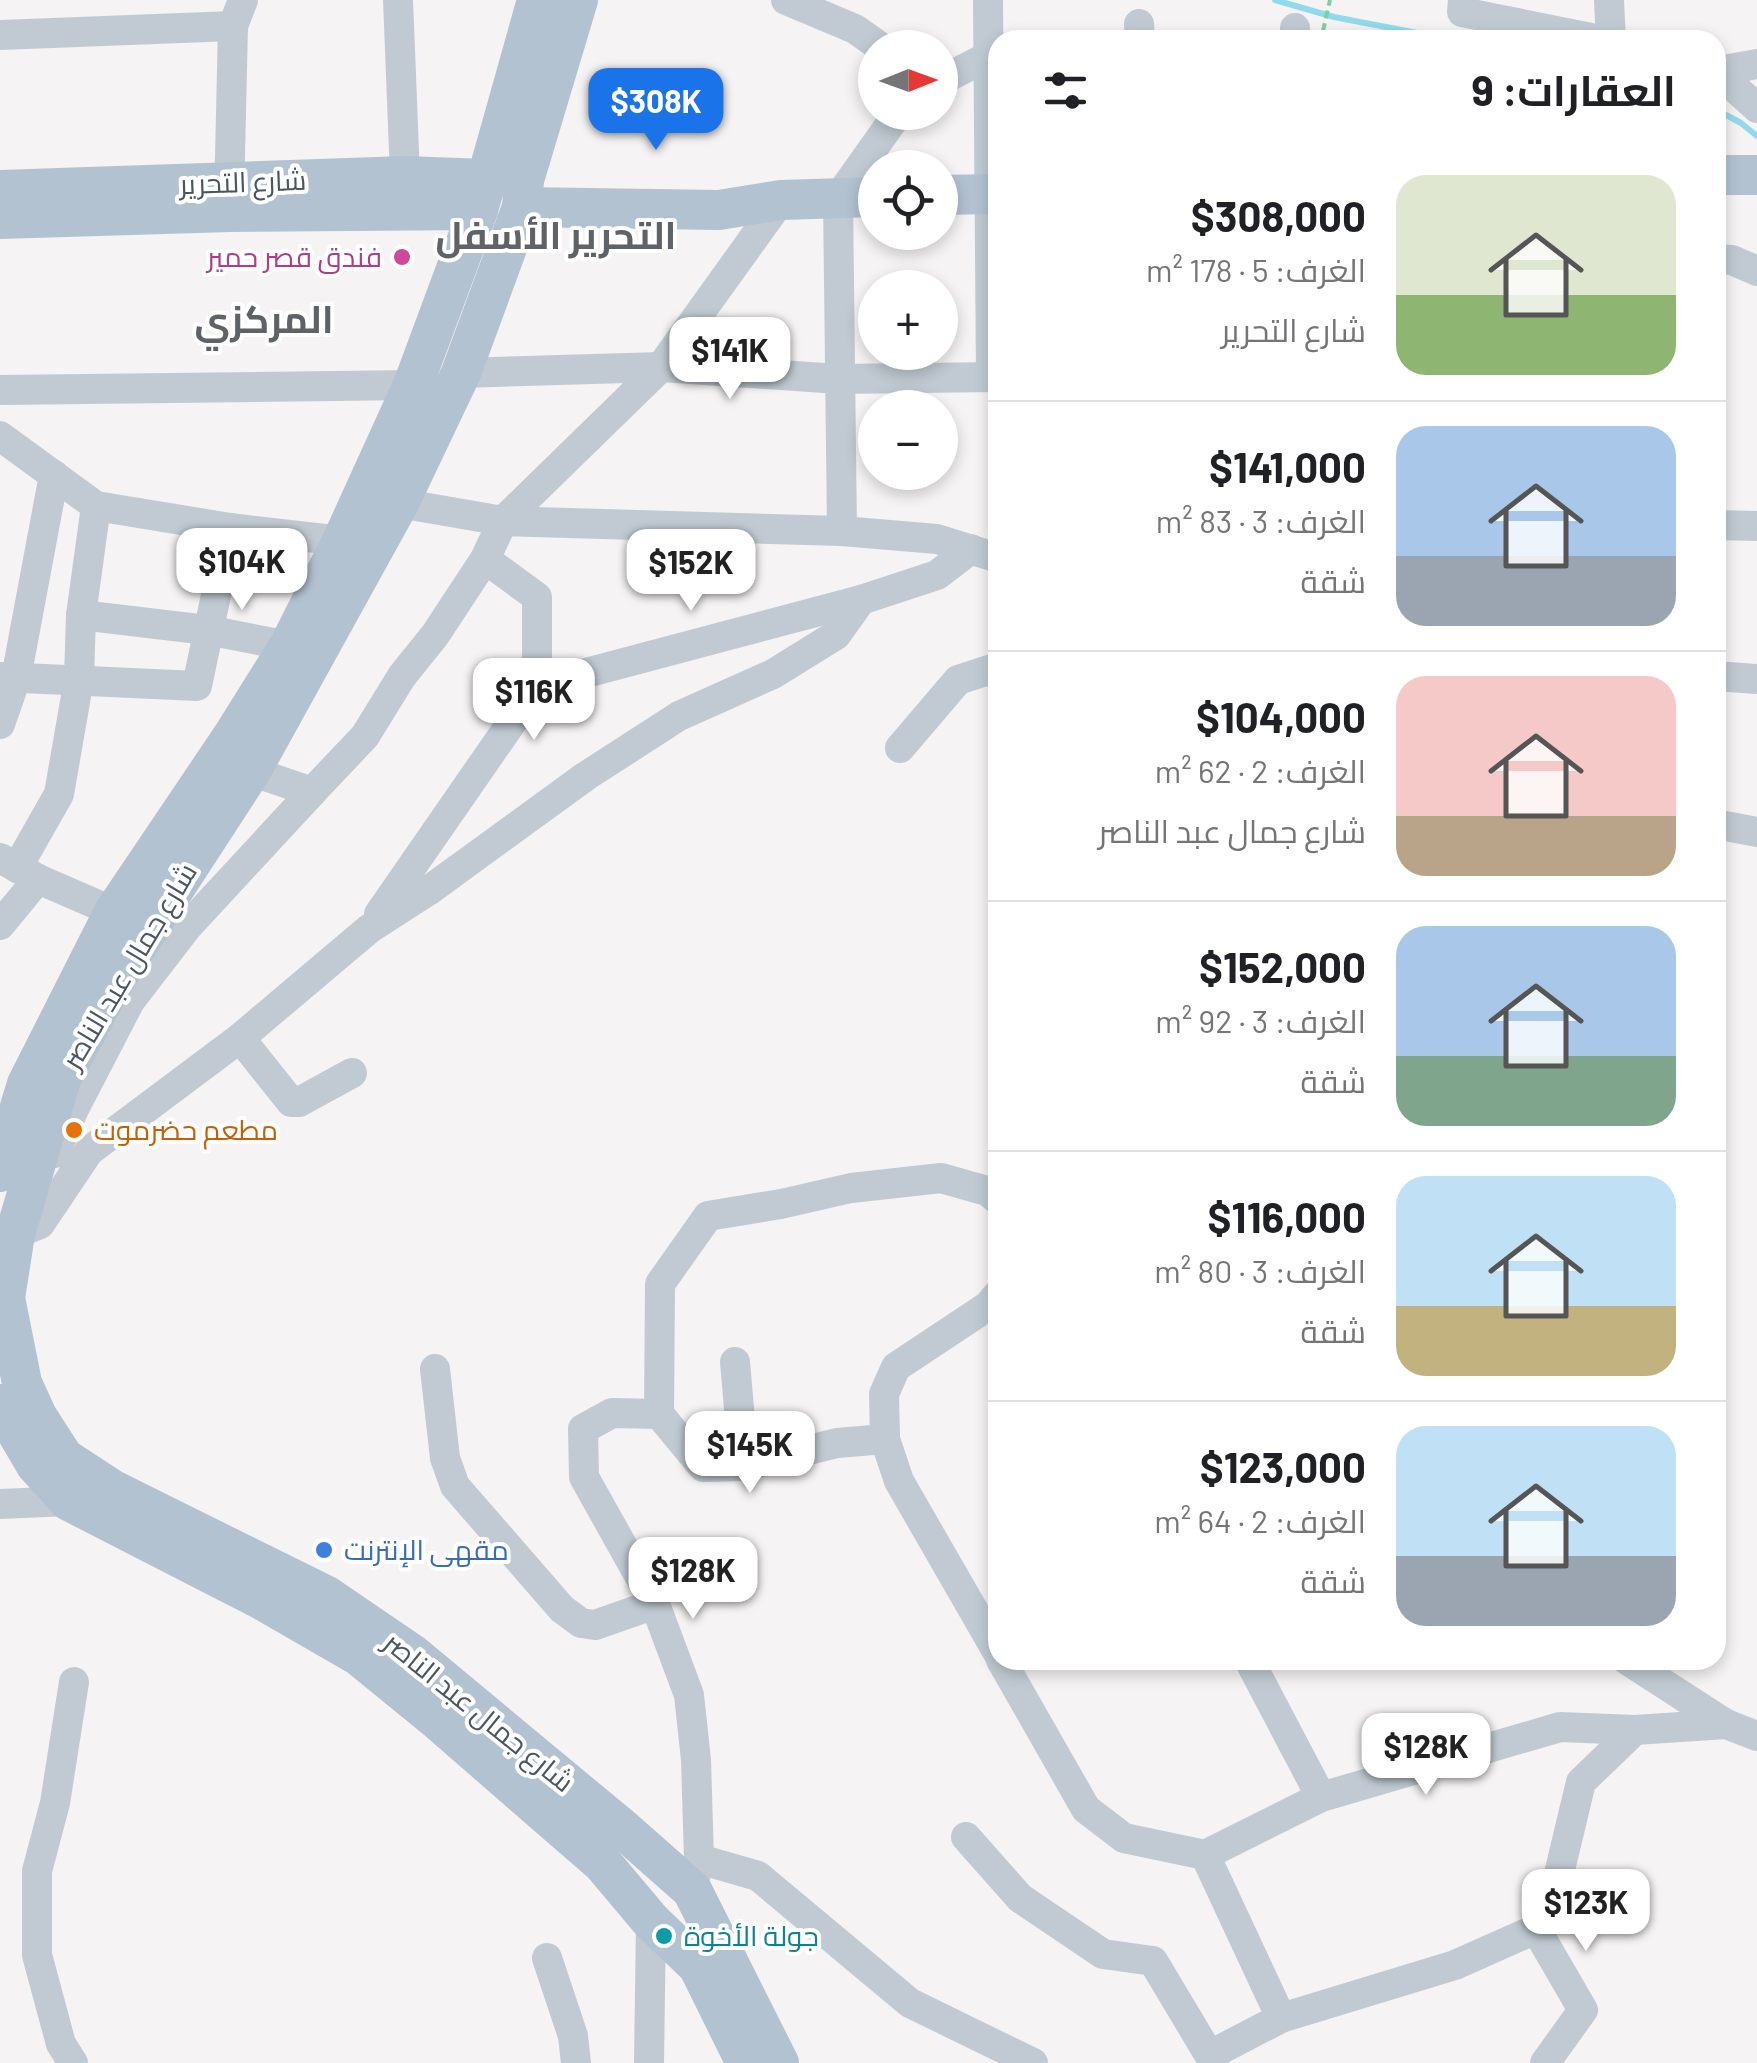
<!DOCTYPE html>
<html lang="ar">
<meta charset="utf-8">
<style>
body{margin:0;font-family:Barlow,Cairo,sans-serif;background:#f6f6f6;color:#202124;direction:rtl;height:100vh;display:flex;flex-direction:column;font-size:38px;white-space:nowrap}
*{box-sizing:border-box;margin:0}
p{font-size:32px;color:#757577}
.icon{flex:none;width:55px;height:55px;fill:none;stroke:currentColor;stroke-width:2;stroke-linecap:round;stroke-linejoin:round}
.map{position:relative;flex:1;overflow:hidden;direction:ltr}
.panel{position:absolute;left:988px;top:30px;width:738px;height:1640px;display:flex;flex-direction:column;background:#fff;border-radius:30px;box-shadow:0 5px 15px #0003;direction:rtl}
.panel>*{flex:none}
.needle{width:65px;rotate:89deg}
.fabs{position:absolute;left:858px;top:30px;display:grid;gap:20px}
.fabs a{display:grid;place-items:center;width:100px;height:100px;border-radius:50%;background:#fff;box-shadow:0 5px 15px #0003;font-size:50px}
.price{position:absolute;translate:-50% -85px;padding:0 22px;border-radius:20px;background:#fff;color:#222;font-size:32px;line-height:65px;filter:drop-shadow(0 2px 5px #0008)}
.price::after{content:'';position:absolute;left:50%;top:60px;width:30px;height:22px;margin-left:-15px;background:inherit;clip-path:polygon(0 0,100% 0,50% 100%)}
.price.on{background:#1a73e8;color:#fff}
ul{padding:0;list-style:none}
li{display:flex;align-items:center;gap:30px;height:250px;padding:0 50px}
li+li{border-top:2px solid #e0e0e0}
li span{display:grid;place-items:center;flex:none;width:280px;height:200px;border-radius:30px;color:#555}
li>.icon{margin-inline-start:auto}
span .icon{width:120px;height:120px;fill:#fffc;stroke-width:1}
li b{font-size:42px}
h2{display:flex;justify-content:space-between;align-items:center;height:120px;padding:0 50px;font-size:42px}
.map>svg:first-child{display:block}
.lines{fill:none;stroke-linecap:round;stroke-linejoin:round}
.stream{stroke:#90daee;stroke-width:6}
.path{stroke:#7ad0a6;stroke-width:4;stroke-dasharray:8 5;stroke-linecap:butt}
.minor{stroke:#c1cad2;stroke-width:30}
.major{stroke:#b3c2d1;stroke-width:40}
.hotel-dot{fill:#d1479c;stroke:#fff;stroke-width:4}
.food-dot{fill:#e8710a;stroke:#fff;stroke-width:4}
.shop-dot{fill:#3f7fe0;stroke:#fff;stroke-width:4}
.culture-dot{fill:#0f9aa8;stroke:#fff;stroke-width:4}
.labels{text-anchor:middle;stroke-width:8;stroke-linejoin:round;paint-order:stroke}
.street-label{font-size:28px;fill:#4a5661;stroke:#fff}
.hotel-label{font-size:28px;fill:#b23c85;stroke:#fff;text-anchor:end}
.food-label{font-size:28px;fill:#c56008;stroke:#fff;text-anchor:start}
.shop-label{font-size:28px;fill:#366cbe;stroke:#fff;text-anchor:start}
.culture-label{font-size:28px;fill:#0d838f;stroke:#fff;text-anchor:start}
.district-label{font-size:38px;font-weight:bold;fill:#5f6368;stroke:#fff}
</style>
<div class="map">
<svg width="1757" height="2063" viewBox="0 0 1757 2063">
<rect width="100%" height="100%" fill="#f5f3f3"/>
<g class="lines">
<g class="stream">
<path d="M1275,0L1334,17L1453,40"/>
<path d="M1715,109L1741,123L1757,136"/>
</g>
<path class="path" d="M1323,31L1330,0"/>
<g class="minor">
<path d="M398,0L405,176L402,197"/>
<path d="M786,0L855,29L882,48"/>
<path d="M988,0L991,377"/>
<path d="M1463,0L1462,12L1601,40"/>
<path d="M1609,0L1611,40"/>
<path d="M1139,24L1140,40"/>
<path d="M0,35L233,26"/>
<path d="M1295,40V28"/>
<path d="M1715,70L1757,108"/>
<path d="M1718,71L1757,64"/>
<path d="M940,81L987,57"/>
<path d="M229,200L233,26L243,0"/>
<path d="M1715,259L1732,260L1757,271"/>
<path d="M461,373L661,367L839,379L998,377"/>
<path d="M0,390L413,385"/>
<path d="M0,436L96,506L230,528L342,541"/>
<path d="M399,503L503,521L842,531L937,539L998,558"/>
<path d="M1715,525L1757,526"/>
<path d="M842,531L838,198L899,112"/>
<path d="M81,615L207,630L289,646"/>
<path d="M1715,676L1757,679"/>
<path d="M0,677L197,686L230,528"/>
<path d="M537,686L861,600"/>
<path d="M0,724L16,678L54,475"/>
<path d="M900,748L958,680L998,667"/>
<path d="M251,771L312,792L365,736L402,676L435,635L485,559L503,521L661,367L781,200"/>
<path d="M1715,824L1757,832"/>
<path d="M0,858L38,879L114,912"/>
<path d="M17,868L59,794L79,679L81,615L96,506"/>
<path d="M379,914L537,686V597L485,559"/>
<path d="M0,925L38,879"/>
<path d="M240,1038L291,1102H299L352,1073"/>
<path d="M55,1153L74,1109L130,1001L187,927L312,792"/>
<path d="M15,1234L40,1224L89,1151L240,1038L369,929L428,891L586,776L679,716L773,674L836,635L861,600L937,575L971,549"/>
<path d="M998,1294L988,1306L896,1367L884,1394L885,1439L899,1481L998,1653"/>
<path d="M735,1362L744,1466"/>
<path d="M435,1369L445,1458L455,1486L562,1609L581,1623L595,1625L655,1604"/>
<path d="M659,1414L612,1413L583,1429L584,1477L655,1604L689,1695L696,1760L699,1859L692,1890"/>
<path d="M885,1439L837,1443L744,1466L703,1467L659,1414L660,1284L708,1216L781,1204L851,1188L941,1178L987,1191L998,1200"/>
<path d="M0,1504L69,1501"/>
<path d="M1001,1660L1086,1809L1124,1838L1205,1855L1321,1797L1560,1727L1635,1730L1726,1724L1757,1736"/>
<path d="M1249,1660L1321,1797"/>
<path d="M1627,1660L1726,1724"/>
<path d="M966,1837L1020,1898L1103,1954L1153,1961L1214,2063"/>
<path d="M1205,1855L1281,2018"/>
<path d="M699,1859L758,1876L910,2003L1033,2063"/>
<path d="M1536,1929L1583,2010L1545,2063"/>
<path d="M547,1958L573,2036L576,2063"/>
<path d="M1210,2055L1281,2018L1455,1965L1536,1929L1553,1899L1581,1782L1635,1730"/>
<path d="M73,2063L61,2044L37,1955V1871L55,1803L74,1682"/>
<path d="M649,2063L651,1921"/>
</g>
<g class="major">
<path d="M578,0L524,180L522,207L461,373L399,503L251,771L111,986L61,1079L15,1234L5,1298L22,1383L37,1416L64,1458L113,1490L327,1596L412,1654L624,1830L692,1890L779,2063"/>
<path d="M1715,175H1757"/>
<path d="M0,190L405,176L485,179"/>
<path d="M940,195L998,194"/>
<path d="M522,207L719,210L781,200L875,197"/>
<path d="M0,219L230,212L478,210"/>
<path d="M0,1172L27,1084L114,912L232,737L289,646L342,541L413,385L478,210L537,0"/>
<path d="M0,1404L36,1465L69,1501L262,1600L359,1656L435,1718L603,1864L651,1921L698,1966L746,2063"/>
</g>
</g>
<circle class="hotel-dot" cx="402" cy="257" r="10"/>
<circle class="food-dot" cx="74" cy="1130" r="10"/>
<circle class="shop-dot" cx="324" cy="1550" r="10"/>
<circle class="culture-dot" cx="664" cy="1936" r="10"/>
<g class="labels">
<g class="street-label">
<text transform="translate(243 182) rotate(-2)" y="10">شارع التحرير</text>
<text transform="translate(129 966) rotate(-59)" y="10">شارع جمال عبد الناصر</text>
<text transform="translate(479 1712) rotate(39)" y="10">شارع جمال عبد الناصر</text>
</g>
<g class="hotel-label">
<text x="382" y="267">فندق قصر حمير</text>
</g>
<g class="food-label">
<text x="94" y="1140">مطعم حضرموت</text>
</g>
<g class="shop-label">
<text x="344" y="1560">مقهى الإنترنت</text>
</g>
<g class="culture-label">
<text x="684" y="1946">جولة الأخوة</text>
</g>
<g class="district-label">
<text x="556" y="249">التحرير الأسفل</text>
<text x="264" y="333">المركزي</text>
</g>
</g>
</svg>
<div class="fabs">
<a><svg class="needle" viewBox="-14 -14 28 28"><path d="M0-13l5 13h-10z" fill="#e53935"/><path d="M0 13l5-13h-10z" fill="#757577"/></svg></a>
<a><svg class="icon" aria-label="locate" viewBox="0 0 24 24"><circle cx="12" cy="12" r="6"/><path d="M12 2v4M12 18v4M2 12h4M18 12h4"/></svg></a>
<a>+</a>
<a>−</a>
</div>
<b class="price on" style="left:656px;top:153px">$308K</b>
<b class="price" style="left:730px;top:402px">$141K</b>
<b class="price" style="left:242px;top:613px">$104K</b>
<b class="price" style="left:691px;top:614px">$152K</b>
<b class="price" style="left:534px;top:743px">$116K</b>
<b class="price" style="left:750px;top:1496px">$145K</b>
<b class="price" style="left:693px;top:1622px">$128K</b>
<b class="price" style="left:1426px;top:1798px">$128K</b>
<b class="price" style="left:1586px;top:1954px">$123K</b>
<section class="panel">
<h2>العقارات: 9<svg class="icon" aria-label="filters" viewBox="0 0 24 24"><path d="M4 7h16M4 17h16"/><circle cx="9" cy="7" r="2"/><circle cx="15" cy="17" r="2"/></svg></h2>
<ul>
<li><span style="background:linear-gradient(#dfe7d0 60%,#8fb573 0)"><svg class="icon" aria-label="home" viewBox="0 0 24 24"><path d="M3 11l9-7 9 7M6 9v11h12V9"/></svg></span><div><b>$308,000</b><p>الغرف: 5 · 178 m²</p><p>شارع التحرير</p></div></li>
<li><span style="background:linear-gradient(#a9c7e8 65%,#9aa5b1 0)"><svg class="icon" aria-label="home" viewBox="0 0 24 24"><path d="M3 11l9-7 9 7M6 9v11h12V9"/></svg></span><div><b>$141,000</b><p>الغرف: 3 · 83 m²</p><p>شقة</p></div></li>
<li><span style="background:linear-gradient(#f6c9c9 70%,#b9a48a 0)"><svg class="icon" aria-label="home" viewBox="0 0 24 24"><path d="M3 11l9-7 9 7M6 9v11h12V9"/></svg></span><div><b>$104,000</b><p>الغرف: 2 · 62 m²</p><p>شارع جمال عبد الناصر</p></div></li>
<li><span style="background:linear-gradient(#a9c7e8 65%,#7fa58c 0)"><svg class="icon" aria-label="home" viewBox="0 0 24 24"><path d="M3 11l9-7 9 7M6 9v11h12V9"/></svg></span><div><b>$152,000</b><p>الغرف: 3 · 92 m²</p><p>شقة</p></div></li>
<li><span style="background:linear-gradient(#bfe0f5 65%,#c2b280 0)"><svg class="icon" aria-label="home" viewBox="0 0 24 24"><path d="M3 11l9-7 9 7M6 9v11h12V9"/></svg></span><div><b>$116,000</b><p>الغرف: 3 · 80 m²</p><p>شقة</p></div></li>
<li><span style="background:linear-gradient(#bfe0f5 65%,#9aa5b1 0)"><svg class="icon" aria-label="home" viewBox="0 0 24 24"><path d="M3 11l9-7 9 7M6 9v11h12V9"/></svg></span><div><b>$123,000</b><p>الغرف: 2 · 64 m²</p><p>شقة</p></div></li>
</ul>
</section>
</div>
